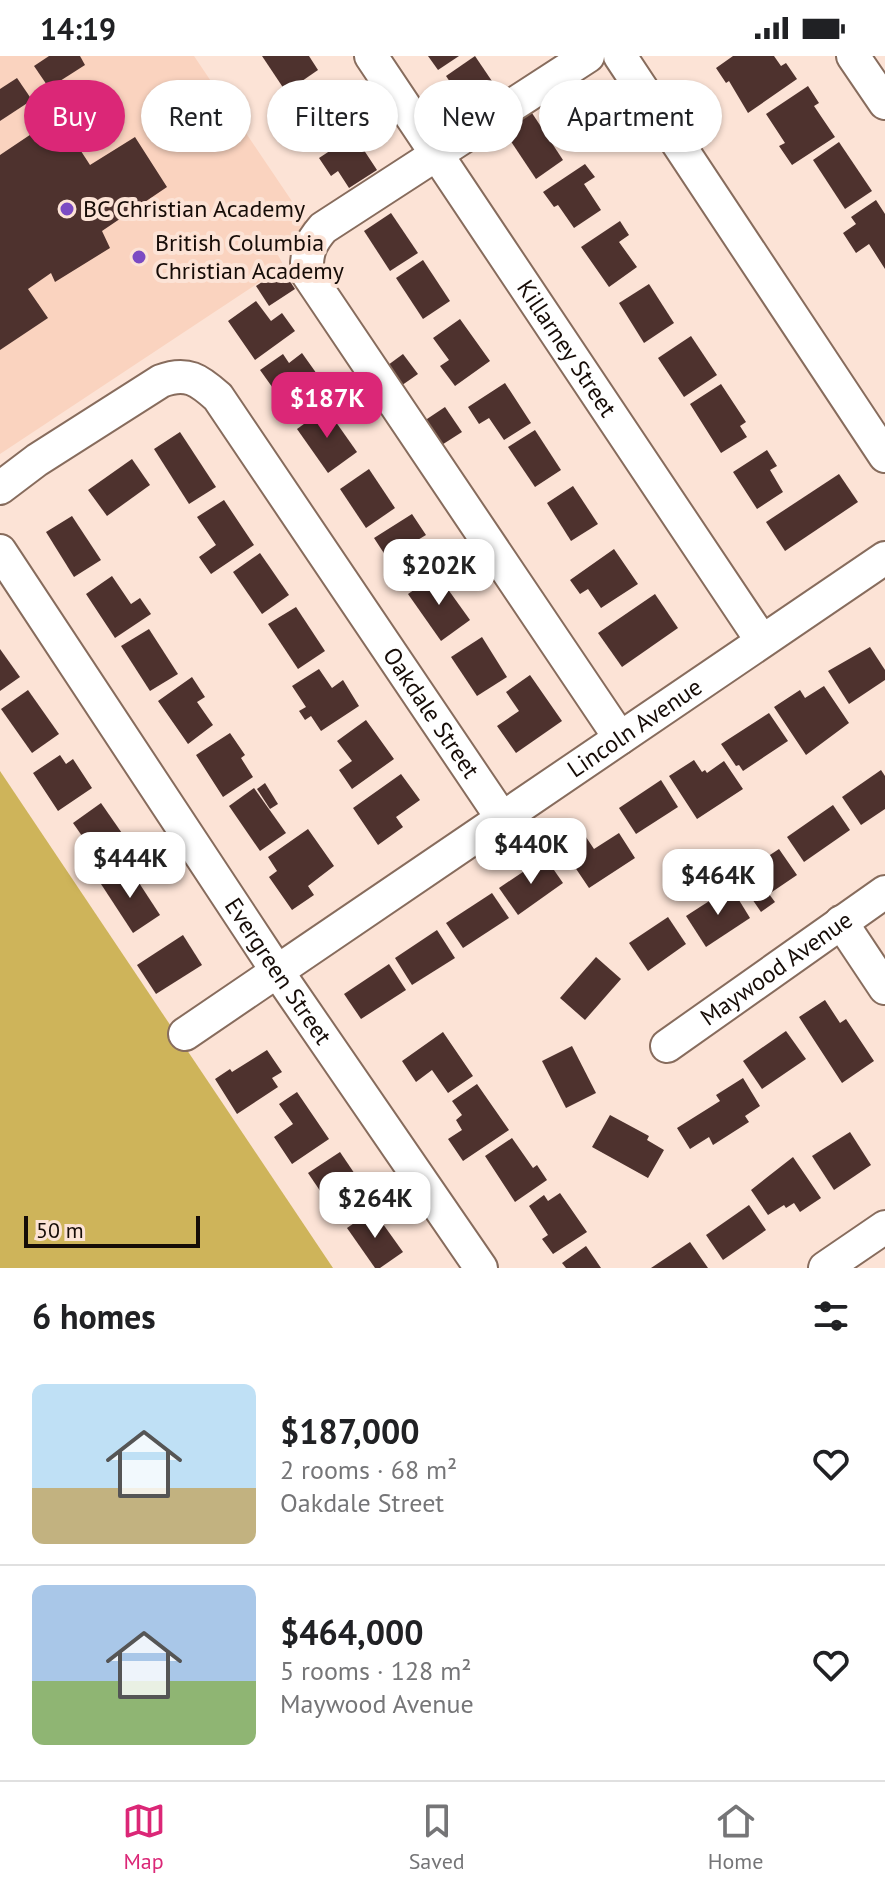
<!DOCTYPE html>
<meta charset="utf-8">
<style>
body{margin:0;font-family:"PT Sans",sans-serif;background:#f6f6f6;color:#202124;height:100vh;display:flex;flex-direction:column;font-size:30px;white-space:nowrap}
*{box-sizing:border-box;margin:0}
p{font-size:26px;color:#757577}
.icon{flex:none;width:44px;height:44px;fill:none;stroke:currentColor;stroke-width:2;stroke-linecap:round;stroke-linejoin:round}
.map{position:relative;height:1212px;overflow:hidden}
.side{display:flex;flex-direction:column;background:#fff;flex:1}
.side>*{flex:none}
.hud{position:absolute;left:24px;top:24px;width:838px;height:72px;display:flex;gap:16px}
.scale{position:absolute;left:24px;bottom:20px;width:176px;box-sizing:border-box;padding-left:8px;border:4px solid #160c07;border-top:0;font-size:22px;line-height:28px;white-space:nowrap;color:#160c07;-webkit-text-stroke:6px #fce3d6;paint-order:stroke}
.price{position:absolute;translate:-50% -68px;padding:0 18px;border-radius:16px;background:#fff;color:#222;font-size:26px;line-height:52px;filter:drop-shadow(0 2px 4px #0008)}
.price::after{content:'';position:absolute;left:50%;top:48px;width:24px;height:18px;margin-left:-12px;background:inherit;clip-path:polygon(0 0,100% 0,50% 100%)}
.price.current{background:#db2777;color:#fff}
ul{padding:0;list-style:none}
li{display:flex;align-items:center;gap:24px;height:200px;padding:0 32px}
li+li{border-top:2px solid #e0e0e0}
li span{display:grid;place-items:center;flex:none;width:224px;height:160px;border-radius:12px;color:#555}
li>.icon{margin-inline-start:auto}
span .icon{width:96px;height:96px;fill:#fffc;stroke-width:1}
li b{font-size:34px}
h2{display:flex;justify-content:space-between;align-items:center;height:96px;padding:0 32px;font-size:34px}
.chip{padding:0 28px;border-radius:36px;background:#fff;box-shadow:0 2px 6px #0004;font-size:28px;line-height:72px}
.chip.current{background:#db2777;color:#fff}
.status{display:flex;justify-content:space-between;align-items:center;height:56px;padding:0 40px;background:#fff;direction:ltr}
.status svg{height:22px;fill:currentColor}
.tab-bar{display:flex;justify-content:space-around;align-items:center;height:112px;border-top:2px solid #e0e0e0;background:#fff;font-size:22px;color:#757577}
.tab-bar a{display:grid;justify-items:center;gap:4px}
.tab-bar .current{color:#db2777}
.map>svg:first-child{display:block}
.built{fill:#fad3bf}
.forest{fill:#ceb45a}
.building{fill:#4e322e}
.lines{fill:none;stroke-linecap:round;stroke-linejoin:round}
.minor-casing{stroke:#876c5d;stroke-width:36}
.minor{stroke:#fff;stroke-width:32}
.poi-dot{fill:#7b4bc3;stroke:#fce3d6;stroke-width:3}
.labels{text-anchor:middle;stroke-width:8;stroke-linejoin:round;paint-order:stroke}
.poi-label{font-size:24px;fill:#160c07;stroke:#fce3d6;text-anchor:start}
.street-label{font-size:24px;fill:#160c07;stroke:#fce3d6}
</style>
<div class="status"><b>14:19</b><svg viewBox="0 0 49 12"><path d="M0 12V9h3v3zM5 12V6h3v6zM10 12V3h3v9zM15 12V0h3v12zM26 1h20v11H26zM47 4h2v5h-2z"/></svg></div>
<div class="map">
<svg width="885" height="1212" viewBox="0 0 885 1212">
<rect width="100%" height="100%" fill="#fce3d6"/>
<path class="built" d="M0,0H194L308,169L274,192L284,210L0,398Z"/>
<path class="forest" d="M0,715L333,1212H0Z"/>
<g class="building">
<path d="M49,0H80L85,9L49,32L34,10Z"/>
<path d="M262,0H309L318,14L286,36Z"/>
<path d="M428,0H459L438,14Z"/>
<path d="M475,0L500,37L471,57L446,20Z"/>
<path d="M733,0H774L781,10L786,7L797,23L748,57L729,25L726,27L716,12Z"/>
<path d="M17,22L32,44L0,65V33Z"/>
<path d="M323,30L350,68L319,88L293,48Z"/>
<path d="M808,30L819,47L814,50L835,81L792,109L779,90L785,87L766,58Z"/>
<path d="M76,48L96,79L79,92L90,109L135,81L167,131L102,175L110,192L55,226L51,217L28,233L48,262L0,294V99Z"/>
<path d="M530,54L563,104L536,123L502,72Z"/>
<path d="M354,79L377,114L349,132L338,115L331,120L319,102Z"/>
<path d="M839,86L872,135L845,153L813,104Z"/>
<path d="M585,108L595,121L584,128L601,154L574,172L558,149L554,151L543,136Z"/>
<path d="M876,144L885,158V213L869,188L856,197L843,177L856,168L851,161Z"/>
<path d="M391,157L418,197L390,215L364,175Z"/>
<path d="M620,165L629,179L619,186L637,211L609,231L581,191Z"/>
<path d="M423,204L450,245L423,263L396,222Z"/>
<path d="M282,213L295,233L269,250L256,230Z"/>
<path d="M649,228L674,267L644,287L619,247Z"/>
<path d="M256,245L271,265L282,257L295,275L255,304L228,265Z"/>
<path d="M460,263L490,305L455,330L440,310L449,304L433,282Z"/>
<path d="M691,280L717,319L684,341L658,302Z"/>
<path d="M302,297L329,335L303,354L285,328L275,335L260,314L283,298L289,307Z"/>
<path d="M403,298L418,318L398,332L384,312Z"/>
<path d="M505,327L531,367L504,384L489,362L479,368L468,351Z"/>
<path d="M721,328L746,366L740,370L747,381L721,397L690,348Z"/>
<path d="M445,351L462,376L437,392L421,367Z"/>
<path d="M326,352L357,396L328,417L297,373Z"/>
<path d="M535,374L561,414L535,431L508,391Z"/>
<path d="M180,376L216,431L189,448L154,393Z"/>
<path d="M767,394L777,410L770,414L783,436L757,453L733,416Z"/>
<path d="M132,403L150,429L107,460L88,434Z"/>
<path d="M369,413L395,452L366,472L340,433Z"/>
<path d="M839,418L858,446L785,495L766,466Z"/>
<path d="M573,430L598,468L571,485L547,447Z"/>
<path d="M224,444L254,489L211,518L199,501L216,489L197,461Z"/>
<path d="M412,458L426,479L416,485L432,510L404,528L374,482Z"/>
<path d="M72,460L101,504L74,521L46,476Z"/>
<path d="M614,493L638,528L601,552L588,533L580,538L570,524Z"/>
<path d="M260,497L289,539L262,558L233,516Z"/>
<path d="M437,518L470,564L441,585L408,538Z"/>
<path d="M112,520L131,548L140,542L151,558L115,582L86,538Z"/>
<path d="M655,538L678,572L622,611L598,577Z"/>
<path d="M296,551L325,595L298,613L268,568Z"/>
<path d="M149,573L178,618L150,635L121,590Z"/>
<path d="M482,581L507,621L477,640L451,601Z"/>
<path d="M870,591L885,614V624L849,648L828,615Z"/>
<path d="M0,593L20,621L0,635Z"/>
<path d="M319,613L332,632L343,624L359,650L321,675L311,660L305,664L299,655L306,651L292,630Z"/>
<path d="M530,619L562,665L516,697L497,670L519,655L506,636Z"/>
<path d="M192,621L205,641L197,646L213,669L188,688L158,645Z"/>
<path d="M824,630L849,667L806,699L774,651L800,634L805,642Z"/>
<path d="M28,634L59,678L32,697L1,653Z"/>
<path d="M769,657L788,685L743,715L739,709L736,710L721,688Z"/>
<path d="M366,664L394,703L352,733L339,714L352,705L337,685Z"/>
<path d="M230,677L245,699L241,702L253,721L223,741L196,699Z"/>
<path d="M60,699L66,708L73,703L92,732L58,755L33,717Z"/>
<path d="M694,704L702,716L705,714L707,717L724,705L743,733L697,763L669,720Z"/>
<path d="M881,714L885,720V753L861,769L842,741Z"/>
<path d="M401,718L420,744L396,761L403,771L378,789L353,752Z"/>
<path d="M661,724L678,751L636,778L619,752Z"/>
<path d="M265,727L278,748L270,753L257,733Z"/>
<path d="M254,732L286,777L260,795L229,750Z"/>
<path d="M101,747L133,793L105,813L73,767Z"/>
<path d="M833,749L850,774L804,806L787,781Z"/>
<path d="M308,773L334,810L308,830L314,839L292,854L269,821L277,815L268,801Z"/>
<path d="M619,777L635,802L589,832L562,792L584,778L594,793Z"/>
<path d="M779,793L797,819L769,838L775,846L761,856L737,821Z"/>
<path d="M545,801L563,827L518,859L499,832Z"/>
<path d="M128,810L160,859L133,877L101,828Z"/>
<path d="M731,831L750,862L706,891L686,860Z"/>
<path d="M492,837L509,862L463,892L446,867Z"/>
<path d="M668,861L686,888L648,915L629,887Z"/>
<path d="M437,874L455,902L412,929L395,902Z"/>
<path d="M183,879L202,909L156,938L137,909Z"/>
<path d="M596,901L621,923L585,964L560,942Z"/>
<path d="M389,908L406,934L361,963L344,938Z"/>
<path d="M825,944L840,967L846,963L874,1005L842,1027L799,961Z"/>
<path d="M786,975L806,1003L762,1033L743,1005Z"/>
<path d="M443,976L473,1020L448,1037L432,1014L416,1026L402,1005Z"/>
<path d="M572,990L596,1037L566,1052L542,1005Z"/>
<path d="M267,994L282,1016L272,1022L278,1031L237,1058L215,1023L230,1013L232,1016Z"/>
<path d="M743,1022L760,1050L745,1060L749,1066L713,1089L709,1081L690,1093L677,1072L720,1045L716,1039Z"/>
<path d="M477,1028L509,1074L463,1105L448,1083L462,1074L456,1064L462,1059L452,1045Z"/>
<path d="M297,1036L329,1083L292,1108L274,1081L293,1068L279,1048Z"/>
<path d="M610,1059L649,1080L647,1084L664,1094L648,1122L592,1091Z"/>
<path d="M850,1076L871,1109L834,1134L812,1100Z"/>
<path d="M512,1082L533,1112L537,1109L547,1124L515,1146L485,1100Z"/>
<path d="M340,1096L365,1133L333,1154L308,1117Z"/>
<path d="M793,1101L821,1142L800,1156L794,1147L786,1152L784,1149L768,1159L751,1134Z"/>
<path d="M560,1137L587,1176L553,1198L542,1183L548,1179L529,1150L544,1139L548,1145Z"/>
<path d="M749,1149L766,1174L723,1204L706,1179Z"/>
<path d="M373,1154L403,1196L380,1212H375L347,1172Z"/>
<path d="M690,1186L708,1212H651Z"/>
<path d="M586,1190L601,1212H566L562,1207Z"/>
</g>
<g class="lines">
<g class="minor-casing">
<g id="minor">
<path id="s1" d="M371,0L762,585"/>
<path d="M588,0L323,172C310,187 306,197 307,217L620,682"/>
<path d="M620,0L885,400"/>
<path d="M853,0L885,47"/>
<path id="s2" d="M0,432L37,404L161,325C187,315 199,324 218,341L502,762"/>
<path id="s3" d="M0,495L277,915L481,1212"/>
<path d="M841,866L885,932"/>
<path id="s4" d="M185,978L885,502"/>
<path id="s5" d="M667,990L885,836"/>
<path d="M825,1212L885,1171"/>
</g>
</g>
<use href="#minor" class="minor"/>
</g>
<g class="poi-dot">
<circle cx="67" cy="153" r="8"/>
<circle cx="139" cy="201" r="8"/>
</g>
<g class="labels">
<g class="poi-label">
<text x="83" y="161">BC Christian Academy</text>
<text x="155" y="195">British Columbia<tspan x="155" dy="28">Christian Academy</tspan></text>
</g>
<g class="street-label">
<text dy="8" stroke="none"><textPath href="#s1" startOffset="352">Killarney Street</textPath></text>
<text dy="8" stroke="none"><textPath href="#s2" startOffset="638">Oakdale Street</textPath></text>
<text dy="8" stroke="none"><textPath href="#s4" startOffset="544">Lincoln Avenue</textPath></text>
<text dy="8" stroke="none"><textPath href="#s5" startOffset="134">Maywood Avenue</textPath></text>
<text dy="8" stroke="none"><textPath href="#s3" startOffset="504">Evergreen Street</textPath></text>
</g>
</g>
</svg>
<div class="scale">50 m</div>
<b class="price current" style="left:327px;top:384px">$187K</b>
<b class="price" style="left:439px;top:551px">$202K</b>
<b class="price" style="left:531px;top:830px">$440K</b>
<b class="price" style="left:130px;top:844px">$444K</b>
<b class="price" style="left:718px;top:861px">$464K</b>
<b class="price" style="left:375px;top:1184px">$264K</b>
<div class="hud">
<a class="chip current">Buy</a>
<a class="chip">Rent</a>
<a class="chip">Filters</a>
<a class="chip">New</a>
<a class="chip">Apartment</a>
</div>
</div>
<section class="side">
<h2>6 homes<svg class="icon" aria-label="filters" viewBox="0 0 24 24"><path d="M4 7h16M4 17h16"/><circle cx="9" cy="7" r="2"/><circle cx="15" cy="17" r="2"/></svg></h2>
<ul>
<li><span style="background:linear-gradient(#bfe0f5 65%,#c2b280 0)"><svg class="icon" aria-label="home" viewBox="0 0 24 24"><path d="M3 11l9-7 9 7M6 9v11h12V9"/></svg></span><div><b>$187,000</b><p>2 rooms · 68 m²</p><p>Oakdale Street</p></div><svg class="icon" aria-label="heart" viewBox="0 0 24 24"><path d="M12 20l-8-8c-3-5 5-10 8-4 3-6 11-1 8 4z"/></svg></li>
<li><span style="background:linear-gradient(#a9c7e8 60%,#8fb573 0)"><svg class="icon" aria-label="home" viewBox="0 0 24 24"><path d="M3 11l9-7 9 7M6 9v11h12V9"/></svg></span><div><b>$464,000</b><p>5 rooms · 128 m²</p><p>Maywood Avenue</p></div><svg class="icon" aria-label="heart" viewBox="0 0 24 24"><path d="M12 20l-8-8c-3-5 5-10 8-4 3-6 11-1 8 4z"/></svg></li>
</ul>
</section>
<nav class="tab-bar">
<a class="current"><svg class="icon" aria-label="map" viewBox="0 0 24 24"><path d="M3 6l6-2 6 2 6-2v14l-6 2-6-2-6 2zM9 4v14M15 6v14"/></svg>Map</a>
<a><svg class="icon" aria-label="saved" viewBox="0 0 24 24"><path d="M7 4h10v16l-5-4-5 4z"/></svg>Saved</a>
<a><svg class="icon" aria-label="home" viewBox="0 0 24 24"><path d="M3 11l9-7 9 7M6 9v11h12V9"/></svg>Home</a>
</nav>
